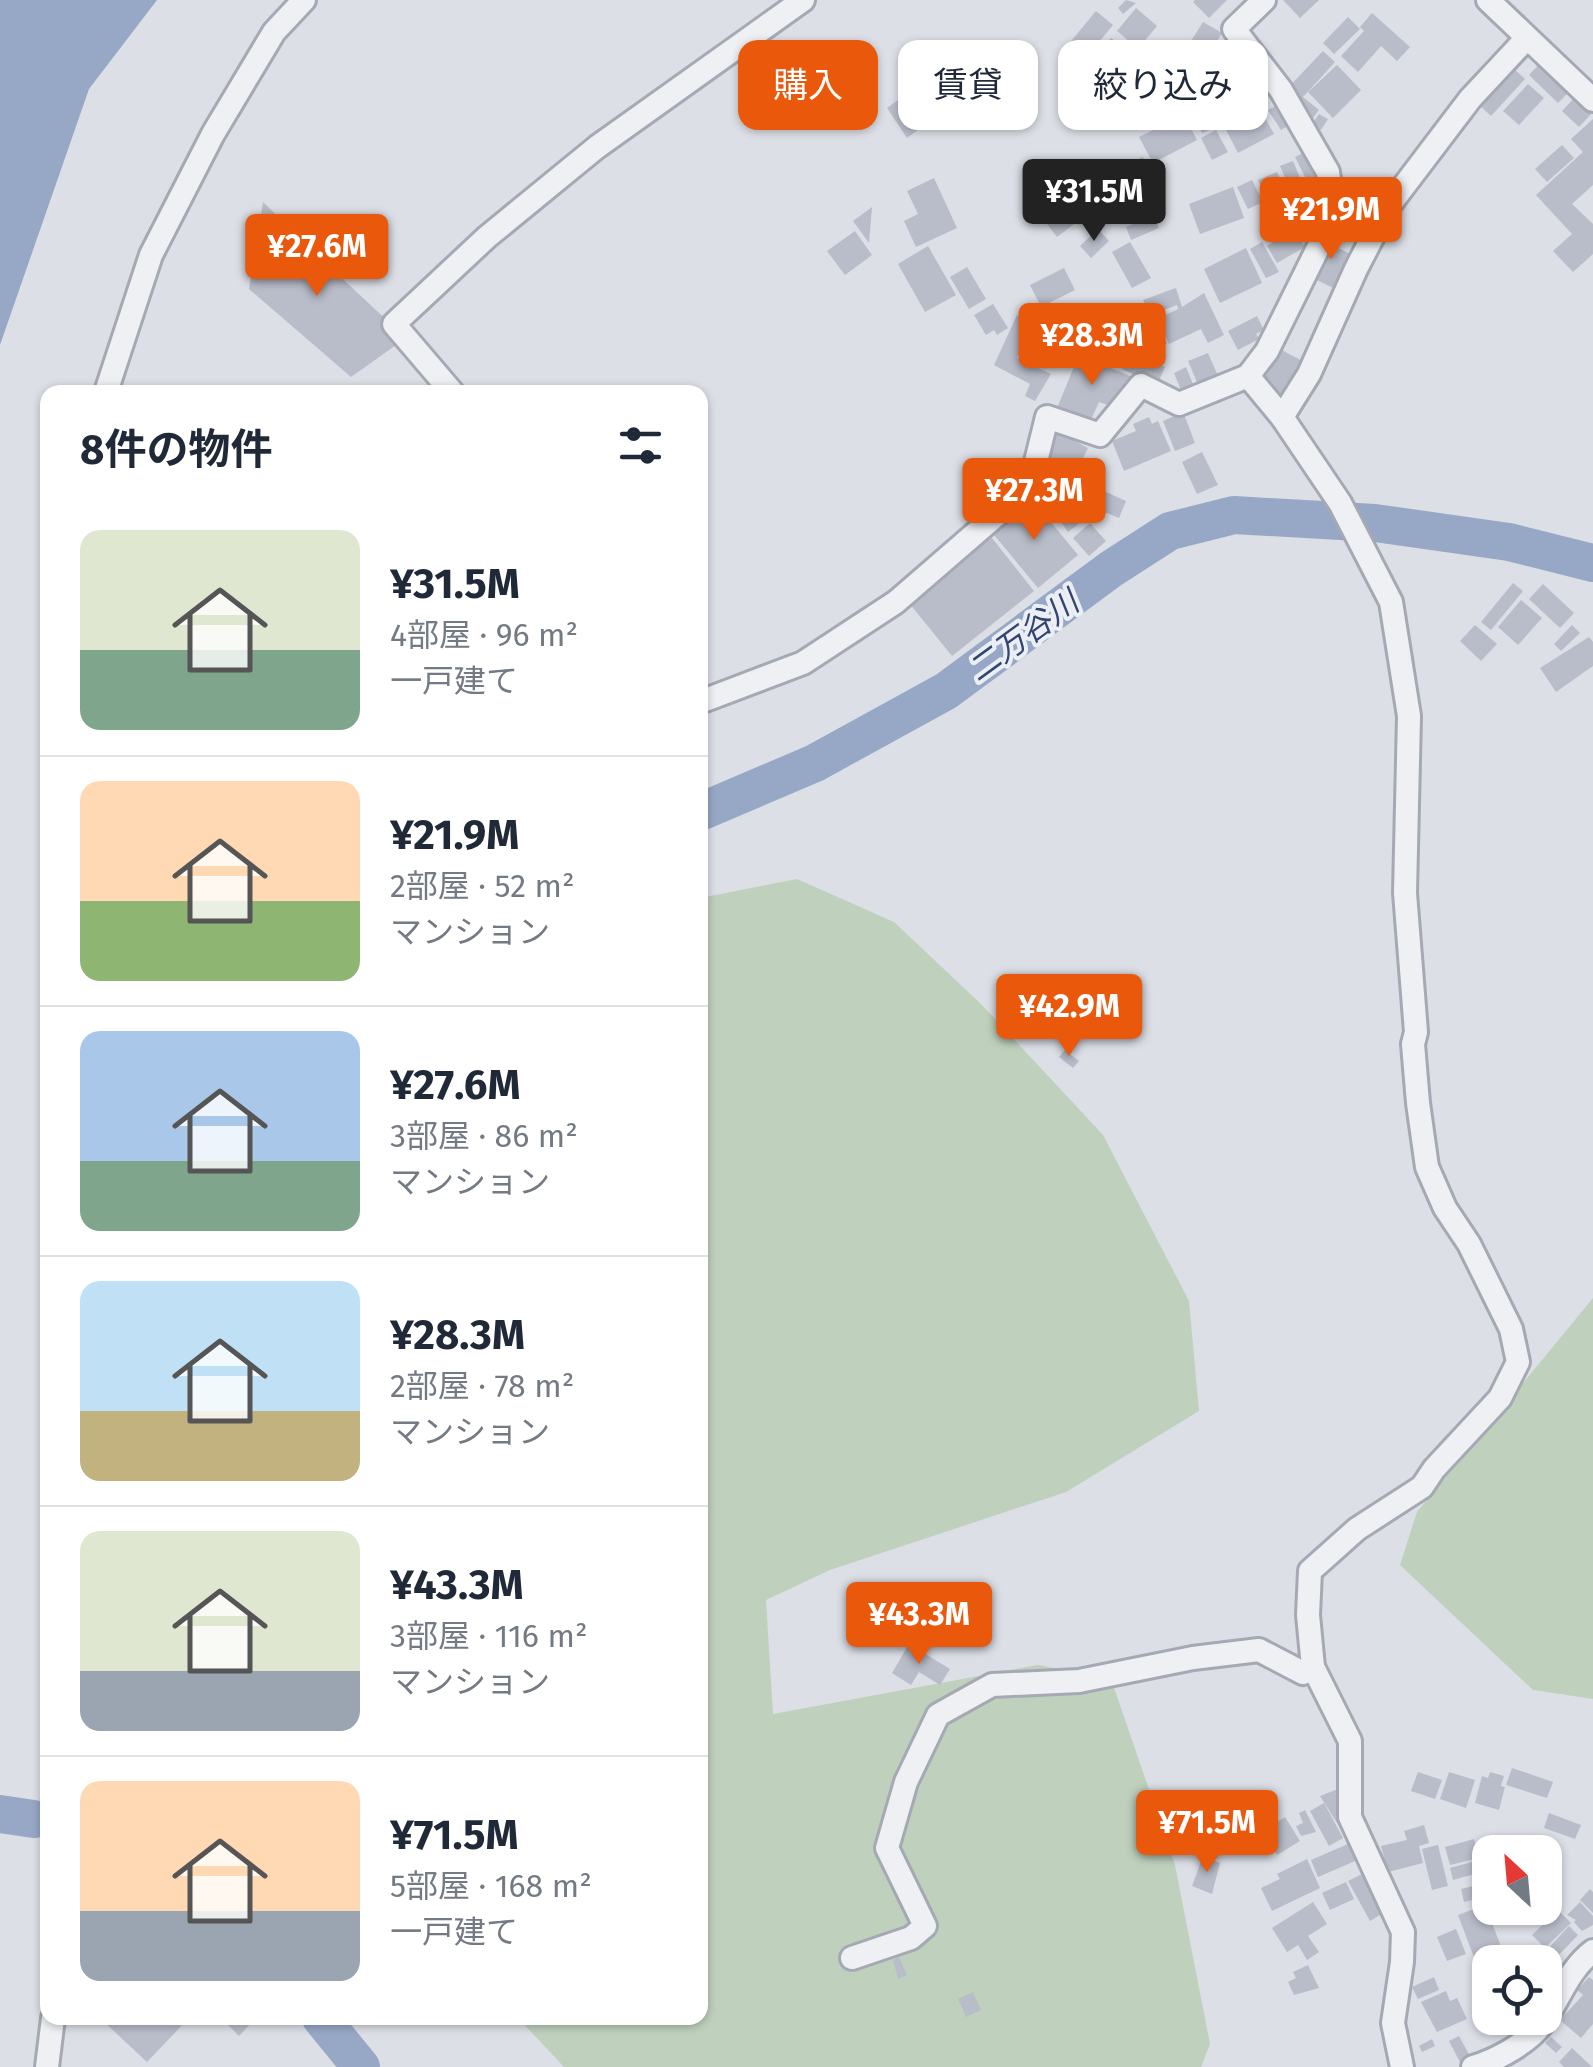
<!DOCTYPE html>
<html lang="ja">
<meta charset="utf-8">
<style>
body{margin:0;font-family:"Fira Sans","Noto Sans JP",sans-serif;background:#f2f2f3;color:#1f2937;height:100vh;display:flex;flex-direction:column;font-size:38px;white-space:nowrap}
*{box-sizing:border-box;margin:0}
p{font-size:32px;color:#747a83}
.icon{flex:none;width:55px;height:55px;fill:none;stroke:currentColor;stroke-width:2;stroke-linecap:round;stroke-linejoin:round}
.map{position:relative;flex:1;overflow:hidden}
.panel{position:absolute;left:40px;top:385px;width:668px;height:1640px;display:flex;flex-direction:column;background:#fff;border-radius:20px;box-shadow:0 2px 8px #0004}
.panel>*{flex:none}
.top-card{position:absolute;left:738px;top:40px;width:705px;height:90px;display:flex;gap:20px}
.needle{width:65px;rotate:334deg}
.buttons{position:absolute;left:1472px;top:1835px;display:grid;gap:20px}
.buttons a{display:grid;place-items:center;width:90px;height:90px;border-radius:20px;background:#fff;box-shadow:0 2px 8px #0004;font-size:50px}
.price{position:absolute;translate:-50% -85px;padding:0 22px;border-radius:10px;background:#ea580c;color:#fff;font-size:32px;line-height:65px;filter:drop-shadow(0 2px 5px #0008)}
.price::after{content:'';position:absolute;left:50%;top:60px;width:30px;height:22px;margin-left:-15px;background:inherit;clip-path:polygon(0 0,100% 0,50% 100%)}
.price.active{background:#222;color:#fff}
ul{padding:0;list-style:none}
li{display:flex;align-items:center;gap:30px;height:250px;padding:0 40px}
li+li{border-top:2px solid #e0e1e3}
li span{display:grid;place-items:center;flex:none;width:280px;height:200px;border-radius:20px;color:#555}
li>.icon{margin-inline-start:auto}
span .icon{width:120px;height:120px;fill:#fffc;stroke-width:1}
li b{font-size:42px}
h2{display:flex;justify-content:space-between;align-items:center;height:120px;padding:0 40px;font-size:42px}
.chip{padding:0 35px;border-radius:20px;background:#fff;box-shadow:0 2px 8px #0004;font-size:35px;line-height:90px}
.chip.active{background:#ea580c;color:#fff}
.map>svg:first-child{display:block}
.green{fill:#bfd0bd}
.water{fill:#97a8c6}
.lines{fill:none;stroke-linecap:round;stroke-linejoin:round}
.river{stroke:#97a8c6;stroke-width:38}
.building{fill:#b9bdc9}
.minor-casing{stroke:#a5a9b3;stroke-width:28}
.minor{stroke:#eef0f4;stroke-width:22}
.labels{text-anchor:middle;stroke-width:8;stroke-linejoin:round;paint-order:stroke}
.water-label{font-size:32px;font-style:italic;fill:#31456f;stroke:#ebeef4}
</style>
<div class="map">
<svg width="1593" height="2067" viewBox="0 0 1593 2067">
<rect width="100%" height="100%" fill="#dcdfe6"/>
<g class="green">
<path d="M797,879L894,922L982,1005L1103,1135L1189,1301L1199,1411L1066,1492L830,1570L766,1600L773,1714L1038,1665L1111,1679L1175,1865L1210,2044L1201,2067H564L518,2018H700V898Z"/>
<path d="M1593,1298V1699L1533,1690L1400,1565L1417,1512Z"/>
</g>
<path class="water" d="M0,0H157L89,89L0,345Z"/>
<g class="lines">
<g class="river">
<path d="M700,812L815,763L946,691L1111,569L1170,531L1234,515L1375,523L1509,542L1593,563"/>
<path d="M0,1814L34,1819"/>
<path d="M321,2018L361,2067"/>
</g>
</g>
<g class="building">
<path d="M1126,0L1136,3L1123,14L1118,8Z"/>
<path d="M1195,0H1227L1209,18L1193,2Z"/>
<path d="M1283,0H1319L1300,18Z"/>
<path d="M1136,8L1157,26L1138,49L1117,31Z"/>
<path d="M1096,11L1113,25L1084,60L1067,46Z"/>
<path d="M1372,13L1410,47L1397,61L1381,46L1358,72L1341,56L1364,31L1360,27Z"/>
<path d="M1348,17L1360,29L1334,54L1323,43Z"/>
<path d="M1203,22L1222,33L1208,57L1188,46Z"/>
<path d="M1111,38L1136,57L1114,85L1108,80L1105,85L1097,79L1100,75L1089,66Z"/>
<path d="M1170,44L1197,62L1186,80L1141,114L1127,86L1157,62Z"/>
<path d="M1323,51L1335,62L1303,97L1319,110L1312,119L1284,92Z"/>
<path d="M1543,60L1573,88L1558,103L1529,75Z"/>
<path d="M1337,65L1361,90L1333,118L1308,92Z"/>
<path d="M1510,65L1525,79L1491,116L1476,102Z"/>
<path d="M1228,67L1245,86L1218,110L1200,91Z"/>
<path d="M1259,68L1272,93L1256,101L1244,76Z"/>
<path d="M1528,84L1544,98L1519,125L1503,111Z"/>
<path d="M919,85L940,114L907,138L887,108Z"/>
<path d="M1576,96L1593,112L1579,127L1562,111Z"/>
<path d="M1281,103L1293,123L1281,130L1268,110Z"/>
<path d="M1201,104L1212,129L1202,133L1190,109Z"/>
<path d="M1260,109L1274,134L1238,153L1225,128Z"/>
<path d="M1319,114L1328,119L1321,130L1312,124Z"/>
<path d="M1184,115L1197,140L1153,163L1139,137Z"/>
<path d="M1593,119V185L1572,204L1593,224V254L1573,272L1553,251L1572,234L1536,195L1583,152L1571,139Z"/>
<path d="M1216,130L1228,152L1212,160L1201,138Z"/>
<path d="M1562,145L1574,158L1547,182L1535,169Z"/>
<path d="M1310,149L1323,176L1308,183L1295,157Z"/>
<path d="M1143,157L1149,173L1113,188L1106,172Z"/>
<path d="M1293,161L1310,202L1298,207L1280,166Z"/>
<path d="M1277,172L1285,189L1266,198L1258,180Z"/>
<path d="M934,178L957,228L916,247L904,221L918,214L907,191Z"/>
<path d="M1252,180L1263,202L1248,209L1237,187Z"/>
<path d="M1136,182L1151,212L1131,222L1116,192Z"/>
<path d="M1233,187L1244,218L1200,234L1189,204Z"/>
<path d="M1344,193L1363,203L1355,218L1336,208Z"/>
<path d="M1054,198L1074,224L1057,237L1037,211Z"/>
<path d="M263,202L347,283L406,338L351,377L249,289Z"/>
<path d="M872,207L869,243L853,221Z"/>
<path d="M1153,215L1159,228L1131,240L1126,227Z"/>
<path d="M1098,229L1109,241L1091,258L1080,246Z"/>
<path d="M1294,229L1305,247L1277,263L1267,246Z"/>
<path d="M1331,229L1345,235L1338,248L1355,256L1337,290L1307,275Z"/>
<path d="M855,231L872,255L845,275L827,251Z"/>
<path d="M1130,242L1151,278L1132,288L1112,252Z"/>
<path d="M1262,242L1279,272L1266,278L1250,249Z"/>
<path d="M928,246L956,295L925,312L898,264Z"/>
<path d="M1246,248L1262,283L1220,303L1204,269Z"/>
<path d="M967,267L986,299L969,309L950,277Z"/>
<path d="M1064,268L1075,290L1041,307L1030,285Z"/>
<path d="M1176,288L1182,307L1204,293L1224,335L1208,343L1201,329L1169,344L1157,319L1178,309L1177,305L1150,315L1143,300Z"/>
<path d="M993,304L1008,328L997,335L994,330L986,335L974,315Z"/>
<path d="M1141,304L1147,316L1137,320L1123,313Z"/>
<path d="M1017,315L1033,323L1017,358L1051,374L1035,401L1025,396L1030,384L994,365Z"/>
<path d="M1257,316L1264,330L1256,334L1259,339L1238,350L1228,331Z"/>
<path d="M1074,321L1092,329L1081,351L1063,342Z"/>
<path d="M1036,322L1061,333L1045,369L1020,357Z"/>
<path d="M1148,322L1167,343L1154,354L1135,334Z"/>
<path d="M1276,347L1310,365L1291,399L1257,380Z"/>
<path d="M1130,352L1165,367L1157,385L1122,369Z"/>
<path d="M1208,353L1222,385L1202,394L1188,361Z"/>
<path d="M1079,355L1130,376L1116,408L1099,402L1090,422L1057,408Z"/>
<path d="M1186,367L1195,389L1183,395L1174,373Z"/>
<path d="M1183,412L1195,443L1175,451L1163,421Z"/>
<path d="M1149,417L1152,424L1158,421L1171,451L1124,471L1112,441L1136,431L1133,424Z"/>
<path d="M1053,429L1088,448L1075,474L1045,458Z"/>
<path d="M1202,452L1218,485L1197,494L1182,462Z"/>
<path d="M1050,463L1078,478L1068,496L1040,481Z"/>
<path d="M1093,486L1126,501L1119,518L1085,504Z"/>
<path d="M1030,497L1078,555L1038,588L990,530Z"/>
<path d="M1066,501L1081,522L1068,532L1053,510Z"/>
<path d="M1090,523L1106,541L1089,556L1073,538Z"/>
<path d="M988,533L1034,591L952,656L905,598Z"/>
<path d="M1513,583L1523,591L1491,630L1481,622Z"/>
<path d="M1543,584L1574,613L1560,628L1529,599Z"/>
<path d="M1521,600L1542,618L1518,645L1498,627Z"/>
<path d="M1475,625L1497,644L1481,661L1460,641Z"/>
<path d="M1572,625L1580,633L1561,651L1554,644Z"/>
<path d="M1589,637L1593,642V666L1556,692L1540,668Z"/>
<path d="M1065,1050L1079,1061L1073,1068L1059,1057Z"/>
<path d="M909,1644L950,1669L940,1685L919,1672L911,1685L892,1673Z"/>
<path d="M1512,1768L1553,1782L1547,1798L1506,1785Z"/>
<path d="M1418,1772L1442,1780L1435,1799L1411,1791Z"/>
<path d="M1449,1772L1475,1780L1466,1808L1440,1799Z"/>
<path d="M1490,1772L1504,1776L1501,1786L1505,1787L1499,1810L1475,1803L1482,1776L1488,1778Z"/>
<path d="M1338,1789L1349,1818L1337,1823L1320,1796Z"/>
<path d="M1324,1803L1343,1838L1329,1846L1310,1811Z"/>
<path d="M1305,1810L1316,1832L1301,1836L1296,1826L1303,1823L1299,1813Z"/>
<path d="M1549,1813L1581,1825L1575,1839L1544,1828Z"/>
<path d="M1285,1817L1300,1841L1277,1855L1262,1832Z"/>
<path d="M1424,1825L1429,1843L1419,1846L1423,1863L1388,1872L1381,1846L1407,1840L1404,1831Z"/>
<path d="M1474,1839L1479,1858L1450,1865L1445,1847Z"/>
<path d="M1348,1844L1355,1861L1318,1877L1311,1860Z"/>
<path d="M1438,1845L1448,1886L1432,1890L1422,1849Z"/>
<path d="M1498,1847L1500,1852H1490L1489,1880L1481,1852Z"/>
<path d="M1203,1856L1220,1863L1212,1894L1192,1886Z"/>
<path d="M1307,1859L1320,1888L1272,1911L1261,1888L1280,1879L1277,1874Z"/>
<path d="M1479,1860L1482,1872L1453,1880L1450,1868Z"/>
<path d="M1364,1873L1385,1912L1370,1921L1348,1881Z"/>
<path d="M1346,1882L1354,1899L1330,1910L1322,1893Z"/>
<path d="M1481,1884L1484,1897L1464,1902L1461,1889Z"/>
<path d="M1590,1889L1593,1892V1913L1580,1900Z"/>
<path d="M1313,1902L1327,1924L1308,1936L1319,1952L1307,1960L1298,1945L1287,1952L1272,1928Z"/>
<path d="M1580,1902L1593,1916V1925L1582,1931L1574,1922L1576,1920L1567,1915Z"/>
<path d="M1485,1905L1502,1949L1475,1960L1458,1915Z"/>
<path d="M1558,1910L1571,1923L1545,1948L1532,1935Z"/>
<path d="M1569,1926L1578,1935L1553,1961L1544,1953Z"/>
<path d="M1456,1929L1466,1954L1447,1961L1437,1937Z"/>
<path d="M899,1957L907,1975L898,1979L893,1960Z"/>
<path d="M1308,1965L1319,1988L1294,1995L1288,1982L1296,1978L1293,1972Z"/>
<path d="M1547,1965L1556,1977L1545,1985V1967Z"/>
<path d="M1434,1977L1439,1990L1418,1999L1412,1987Z"/>
<path d="M1589,1977L1593,1980V2024L1581,2038L1560,2020L1583,1995L1577,1990Z"/>
<path d="M1446,1991L1450,2001L1457,1998L1467,2019L1437,2032L1421,2002Z"/>
<path d="M973,1992L981,2010L966,2017L958,1999Z"/>
<path d="M107,2018H189L147,2062L103,2021Z"/>
<path d="M227,2018H256L239,2036L224,2021Z"/>
<path d="M1459,2036L1471,2058L1461,2064L1449,2041Z"/>
<path d="M1551,2037L1562,2047L1556,2053L1545,2043Z"/>
<path d="M1432,2039L1435,2046L1422,2052L1419,2046Z"/>
<path d="M1572,2048L1592,2067H1564L1559,2062Z"/>
</g>
<g class="lines">
<g class="minor-casing">
<g id="minor">
<path d="M1488,0L1593,100"/>
<path d="M1248,376L1282,417L1340,503L1391,602L1409,716L1405,893L1416,1032L1413,1044L1418,1103L1427,1167L1445,1208L1469,1244L1511,1329L1518,1362L1500,1398L1434,1469L1422,1487L1357,1529L1310,1571L1308,1615L1313,1667L1350,1741V1817L1403,1932L1402,1962L1393,2023L1402,2067"/>
<path d="M106,392L151,255L213,134L274,32L304,0"/>
<path d="M452,392L394,324L487,237L597,147L803,0"/>
<path d="M1282,417L1309,374L1356,269L1388,207L1470,99L1526,39"/>
<path d="M700,702L803,663L896,602L1030,486L1047,417L1100,435L1141,385L1179,404L1248,376L1267,351L1322,240L1332,203L1328,172L1281,90L1234,29L1264,0"/>
<path d="M852,1958L911,1938L925,1926L887,1848L906,1782L938,1715L992,1685L1079,1681L1193,1658L1259,1650L1303,1673L1313,1667"/>
<path d="M47,2067L53,2018"/>
<path d="M1473,2067C1495,2061 1528,2043 1542,2024C1559,2000 1568,1970 1593,1951"/>
</g>
</g>
<use href="#minor" class="minor"/>
</g>
<g class="labels">
<g class="water-label">
<text transform="translate(1023 636) rotate(-36)" y="11">二万谷川</text>
</g>
</g>
</svg>
<div class="buttons">
<a><svg class="needle" viewBox="-14 -14 28 28"><path d="M0-13l5 13h-10z" fill="#e53935"/><path d="M0 13l5-13h-10z" fill="#747a83"/></svg></a>
<a><svg class="icon" aria-label="locate" viewBox="0 0 24 24"><circle cx="12" cy="12" r="6"/><path d="M12 2v4M12 18v4M2 12h4M18 12h4"/></svg></a>
</div>
<b class="price active" style="left:1094px;top:244px">¥31.5M</b>
<b class="price" style="left:1331px;top:262px">¥21.9M</b>
<b class="price" style="left:317px;top:299px">¥27.6M</b>
<b class="price" style="left:1092px;top:388px">¥28.3M</b>
<b class="price" style="left:1034px;top:543px">¥27.3M</b>
<b class="price" style="left:1069px;top:1059px">¥42.9M</b>
<b class="price" style="left:919px;top:1667px">¥43.3M</b>
<b class="price" style="left:1207px;top:1875px">¥71.5M</b>
<div class="top-card">
<a class="chip active">購入</a>
<a class="chip">賃貸</a>
<a class="chip">絞り込み</a>
</div>
<section class="panel">
<h2>8件の物件<svg class="icon" aria-label="filters" viewBox="0 0 24 24"><path d="M4 7h16M4 17h16"/><circle cx="9" cy="7" r="2"/><circle cx="15" cy="17" r="2"/></svg></h2>
<ul>
<li><span style="background:linear-gradient(#dfe7d0 60%,#7fa58c 0)"><svg class="icon" aria-label="home" viewBox="0 0 24 24"><path d="M3 11l9-7 9 7M6 9v11h12V9"/></svg></span><div><b>¥31.5M</b><p>4部屋 · 96 m²</p><p>一戸建て</p></div></li>
<li><span style="background:linear-gradient(#ffd9b3 60%,#8fb573 0)"><svg class="icon" aria-label="home" viewBox="0 0 24 24"><path d="M3 11l9-7 9 7M6 9v11h12V9"/></svg></span><div><b>¥21.9M</b><p>2部屋 · 52 m²</p><p>マンション</p></div></li>
<li><span style="background:linear-gradient(#a9c7e8 65%,#7fa58c 0)"><svg class="icon" aria-label="home" viewBox="0 0 24 24"><path d="M3 11l9-7 9 7M6 9v11h12V9"/></svg></span><div><b>¥27.6M</b><p>3部屋 · 86 m²</p><p>マンション</p></div></li>
<li><span style="background:linear-gradient(#bfe0f5 65%,#c2b280 0)"><svg class="icon" aria-label="home" viewBox="0 0 24 24"><path d="M3 11l9-7 9 7M6 9v11h12V9"/></svg></span><div><b>¥28.3M</b><p>2部屋 · 78 m²</p><p>マンション</p></div></li>
<li><span style="background:linear-gradient(#dfe7d0 70%,#9aa5b1 0)"><svg class="icon" aria-label="home" viewBox="0 0 24 24"><path d="M3 11l9-7 9 7M6 9v11h12V9"/></svg></span><div><b>¥43.3M</b><p>3部屋 · 116 m²</p><p>マンション</p></div></li>
<li><span style="background:linear-gradient(#ffd9b3 65%,#9aa5b1 0)"><svg class="icon" aria-label="home" viewBox="0 0 24 24"><path d="M3 11l9-7 9 7M6 9v11h12V9"/></svg></span><div><b>¥71.5M</b><p>5部屋 · 168 m²</p><p>一戸建て</p></div></li>
</ul>
</section>
</div>
